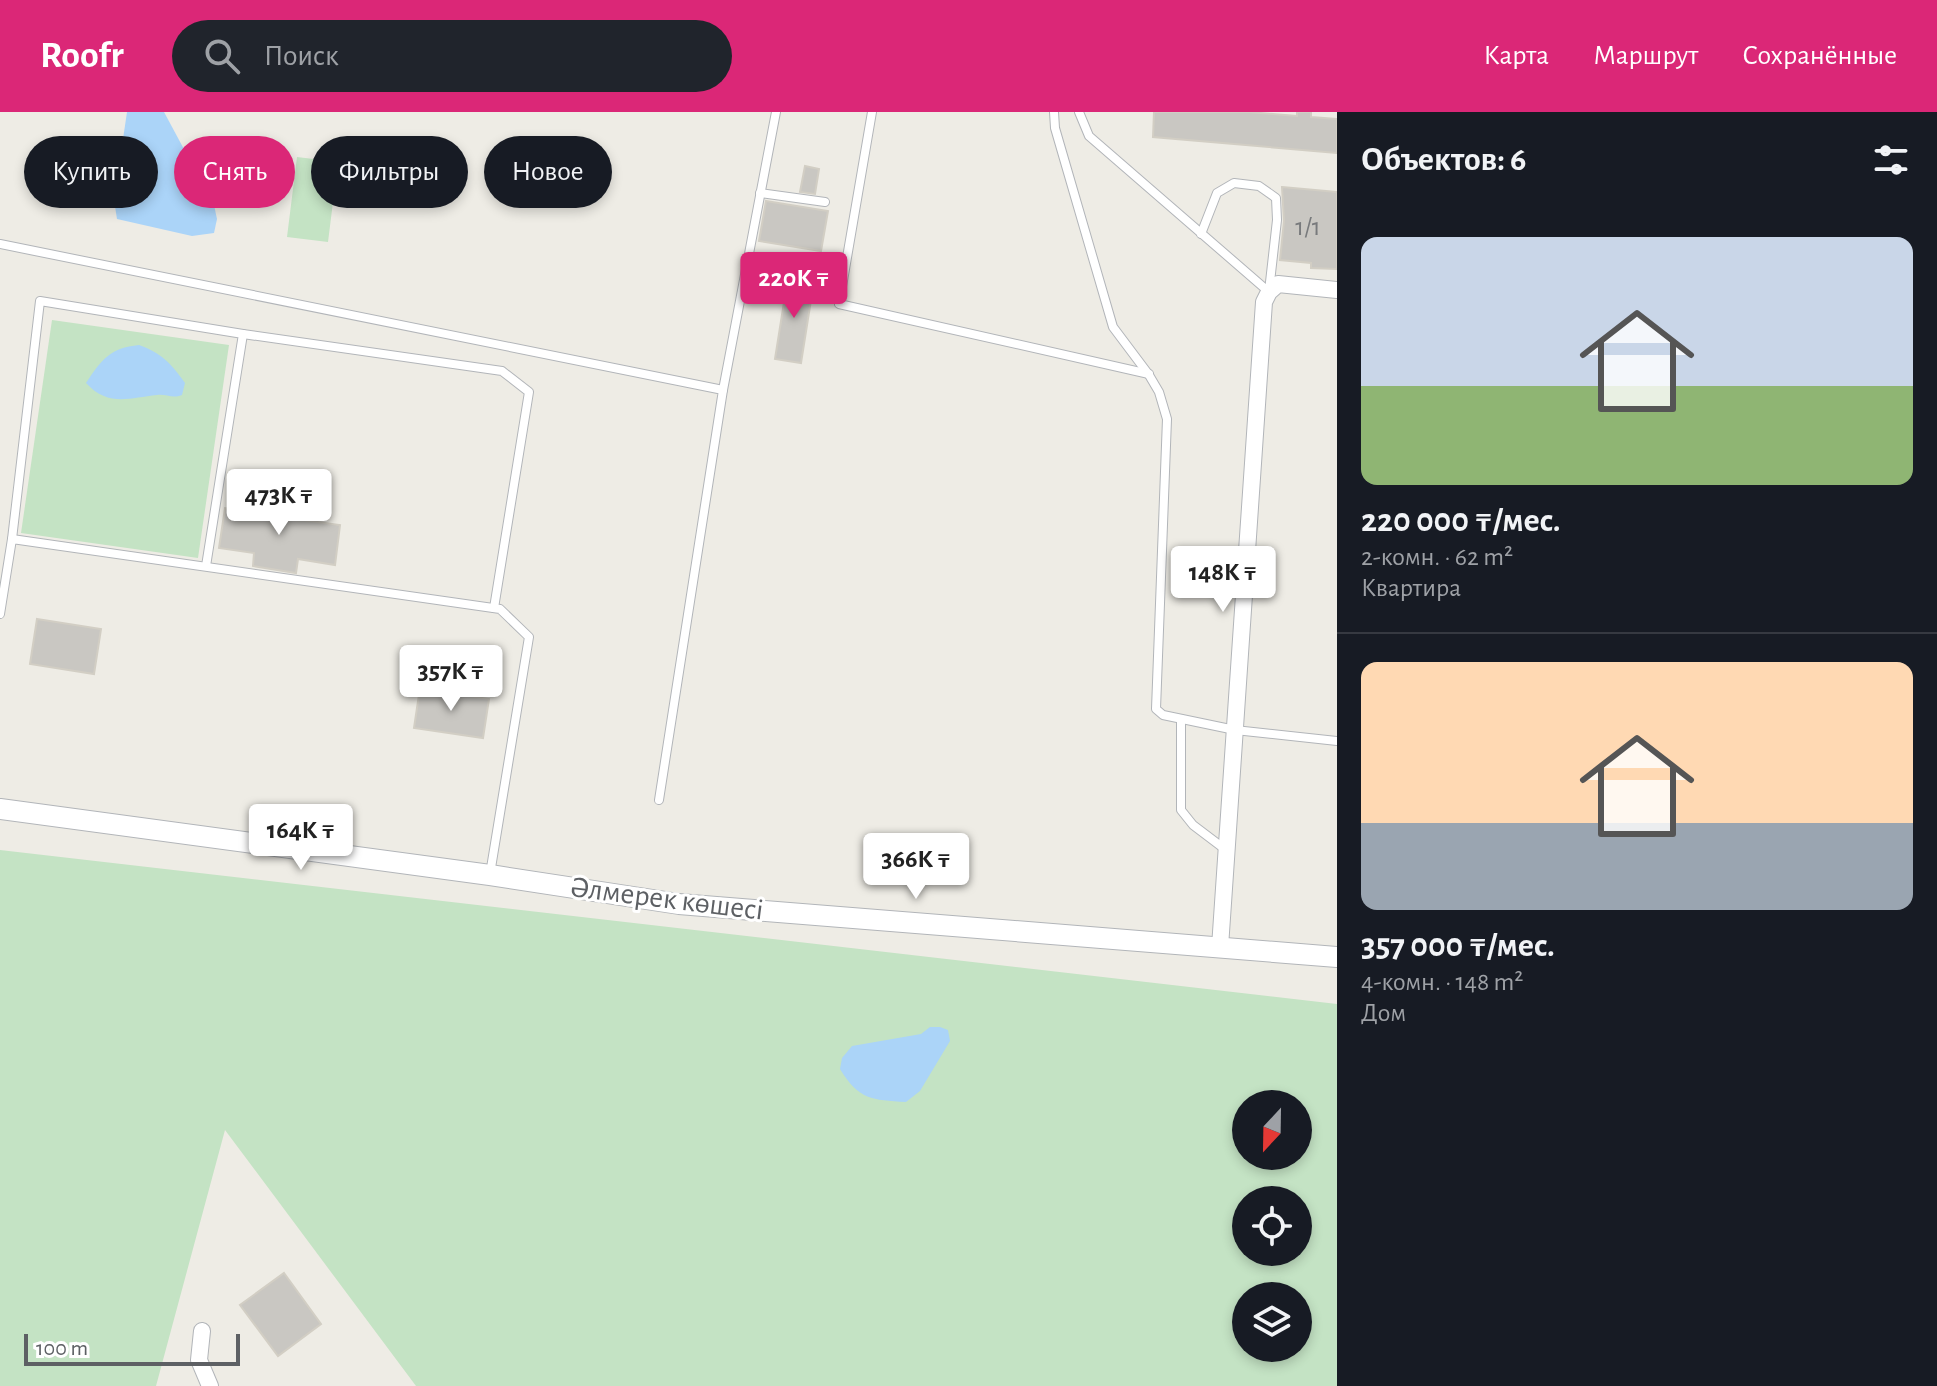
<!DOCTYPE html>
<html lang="ru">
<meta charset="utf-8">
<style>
body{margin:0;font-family:"Alegreya Sans",sans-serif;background:#20242c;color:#f1f3f6;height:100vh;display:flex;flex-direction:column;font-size:30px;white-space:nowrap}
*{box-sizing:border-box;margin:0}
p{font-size:26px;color:#9ea1a6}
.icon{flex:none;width:44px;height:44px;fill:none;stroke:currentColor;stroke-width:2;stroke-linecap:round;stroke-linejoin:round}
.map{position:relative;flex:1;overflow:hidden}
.drawer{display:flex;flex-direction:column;background:#171b24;width:600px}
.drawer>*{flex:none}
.hud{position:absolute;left:24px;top:24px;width:760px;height:72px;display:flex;gap:16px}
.needle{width:52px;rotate:202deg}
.controls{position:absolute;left:1232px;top:978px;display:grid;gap:16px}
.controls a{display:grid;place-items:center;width:80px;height:80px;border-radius:50%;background:#171b24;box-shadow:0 4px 12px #0003;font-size:40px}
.scale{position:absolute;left:24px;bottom:20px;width:216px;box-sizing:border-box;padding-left:8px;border:4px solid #5d6064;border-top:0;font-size:22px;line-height:28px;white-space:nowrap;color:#5d6064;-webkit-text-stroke:6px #fff;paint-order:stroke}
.price{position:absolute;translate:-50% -68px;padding:0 18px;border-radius:8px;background:#fff;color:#222;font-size:26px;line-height:52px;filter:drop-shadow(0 2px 4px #0008)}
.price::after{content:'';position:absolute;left:50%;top:48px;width:24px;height:18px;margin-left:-12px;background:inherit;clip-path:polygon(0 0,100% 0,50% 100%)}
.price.selected{background:#db2777;color:#fff}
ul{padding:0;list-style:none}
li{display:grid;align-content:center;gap:16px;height:424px;padding:0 24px}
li+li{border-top:2px solid #363941}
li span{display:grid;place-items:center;height:248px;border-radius:16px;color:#555}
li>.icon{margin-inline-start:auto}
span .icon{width:144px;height:144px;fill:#fffc;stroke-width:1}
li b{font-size:34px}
h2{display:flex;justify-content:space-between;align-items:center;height:96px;padding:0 24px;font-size:34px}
.pill{padding:0 28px;border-radius:36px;background:#171b24;box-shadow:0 4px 12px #0003;font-size:28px;line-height:72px}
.pill.selected{background:#db2777;color:#fff}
header{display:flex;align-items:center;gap:48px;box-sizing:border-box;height:112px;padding:0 40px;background:#db2777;color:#fff}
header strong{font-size:38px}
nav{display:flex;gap:44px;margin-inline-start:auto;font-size:28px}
.search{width:560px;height:72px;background:#20242c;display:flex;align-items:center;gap:20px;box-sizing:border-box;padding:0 28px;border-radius:44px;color:#9ea1a6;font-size:30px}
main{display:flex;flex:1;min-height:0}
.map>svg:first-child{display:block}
.green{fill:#c4e3c4;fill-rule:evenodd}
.water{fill:#abd4f8}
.building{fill:#c9c7c2;stroke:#d2cec4;stroke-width:2}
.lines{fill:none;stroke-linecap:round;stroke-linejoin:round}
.service-casing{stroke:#b2b5b9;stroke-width:10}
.minor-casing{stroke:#b2b5b9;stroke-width:18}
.tertiary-casing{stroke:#b2b5b9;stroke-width:22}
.service{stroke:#fff;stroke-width:8}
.minor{stroke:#fff;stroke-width:16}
.tertiary{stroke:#fff;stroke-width:20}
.labels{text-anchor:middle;stroke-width:6;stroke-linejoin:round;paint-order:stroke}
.number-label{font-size:26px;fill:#787a7c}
.street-label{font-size:30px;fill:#5d6064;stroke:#fff}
</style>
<header>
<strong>Roofr</strong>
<div class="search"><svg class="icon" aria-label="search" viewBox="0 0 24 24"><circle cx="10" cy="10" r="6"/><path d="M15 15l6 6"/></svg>Поиск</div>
<nav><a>Карта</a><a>Маршрут</a><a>Сохранённые</a></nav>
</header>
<main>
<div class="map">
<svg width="1337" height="1274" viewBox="0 0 1337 1274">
<rect width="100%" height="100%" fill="#eeece5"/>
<g class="green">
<path d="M297,45L338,50L328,130L287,125Z"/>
<path d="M52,208L229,233L198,446L21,421Z"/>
<path d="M0,738L1337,892V1274H416L225,1018L156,1274H0ZM1246,992H1298V1044H1246ZM1246,1088H1298V1140H1246ZM1246,1184H1298V1236H1246Z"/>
</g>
<g class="water">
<path d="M127,0H164L214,93L217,107L214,121L192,124L117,107L114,88Z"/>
<path d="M139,233C161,241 171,251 185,271L182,283C172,287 167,282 157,283C129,286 108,295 86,271C102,247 110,236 139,233Z"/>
<path d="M930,915H940L948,918L950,929L920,979L906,990C872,988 859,988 840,957L842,946L852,934L921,922Z"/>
</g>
<g class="building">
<path d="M1154,0H1249L1297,4V0H1311V5L1337,7V41L1153,25Z"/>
<path d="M805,54L819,57L815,82L800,80Z"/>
<path d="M1282,75L1337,80V157L1311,156V151L1280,148L1284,109Z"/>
<path d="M766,89L828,99L821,139L759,129Z"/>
<path d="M788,165L814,169L801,251L775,247Z"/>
<path d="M264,391L304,397L303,408L340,413L335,453L298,447L296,461L253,454L254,441L219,436L225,396L263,401Z"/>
<path d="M37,507L101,517L94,562L30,552Z"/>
<path d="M420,576L489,587L483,626L414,616Z"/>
<path d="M284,1161L321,1212L278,1244L240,1193Z"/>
</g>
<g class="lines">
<g class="service-casing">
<g id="service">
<path d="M872,0L839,192L1149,262"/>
<path d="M1054,0L1055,16L1113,215L1149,263L1159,280L1167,307L1156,597L1163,603L1235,618L1337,629"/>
<path d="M1079,0L1089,24L1269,180"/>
<path d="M760,81L825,90"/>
<path d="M1201,122L1217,81L1234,71L1259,74L1276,86L1277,108L1269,179"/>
<path d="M0,132L723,278L659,688"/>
<path d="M243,222L502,259L529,280L494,496"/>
<path d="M723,278L776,0"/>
<path d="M12,427L40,189L243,222L206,454"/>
<path d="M0,502L12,427L500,497L529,525L490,762"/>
<path d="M1181,607V698L1193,713L1226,738"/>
</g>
</g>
<g class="minor-casing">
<g id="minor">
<path d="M1220,835L1264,190L1269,180L1278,172L1337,178"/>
<path d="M202,1219L199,1248L210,1274"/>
</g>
</g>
<g class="tertiary-casing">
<path id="tertiary" d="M0,697L490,763L679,792L1337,845"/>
</g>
<use href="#service" class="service"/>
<use href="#minor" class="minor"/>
<use href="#tertiary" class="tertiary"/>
</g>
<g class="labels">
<g class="number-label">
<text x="1308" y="123">1/1</text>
</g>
<g class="street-label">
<text transform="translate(667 786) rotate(7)" y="10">Әлмерек көшесі</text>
</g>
</g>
</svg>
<div class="controls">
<a><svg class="needle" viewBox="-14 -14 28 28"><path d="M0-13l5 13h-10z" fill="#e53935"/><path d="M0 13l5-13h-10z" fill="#9ea1a6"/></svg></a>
<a><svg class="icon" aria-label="locate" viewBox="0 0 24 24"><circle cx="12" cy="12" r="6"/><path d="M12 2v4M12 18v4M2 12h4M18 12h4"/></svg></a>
<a><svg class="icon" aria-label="layers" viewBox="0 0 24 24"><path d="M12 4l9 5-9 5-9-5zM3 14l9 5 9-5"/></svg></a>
</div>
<div class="scale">100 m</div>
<b class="price selected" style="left:794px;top:208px">220K ₸</b>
<b class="price" style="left:279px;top:425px">473K ₸</b>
<b class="price" style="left:1223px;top:502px">148K ₸</b>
<b class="price" style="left:451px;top:601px">357K ₸</b>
<b class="price" style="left:301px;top:760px">164K ₸</b>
<b class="price" style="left:916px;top:789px">366K ₸</b>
<div class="hud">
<a class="pill">Купить</a>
<a class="pill selected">Снять</a>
<a class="pill">Фильтры</a>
<a class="pill">Новое</a>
</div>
</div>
<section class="drawer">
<h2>Объектов: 6<svg class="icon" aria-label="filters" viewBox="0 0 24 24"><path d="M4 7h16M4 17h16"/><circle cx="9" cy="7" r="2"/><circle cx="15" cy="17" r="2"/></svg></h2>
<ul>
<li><span style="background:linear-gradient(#c9d6e8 60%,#8fb573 0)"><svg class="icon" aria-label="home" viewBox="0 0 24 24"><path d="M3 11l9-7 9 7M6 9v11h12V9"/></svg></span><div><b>220 000 ₸/мес.</b><p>2-комн. · 62 m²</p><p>Квартира</p></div></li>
<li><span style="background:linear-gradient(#ffd9b3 65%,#9aa5b1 0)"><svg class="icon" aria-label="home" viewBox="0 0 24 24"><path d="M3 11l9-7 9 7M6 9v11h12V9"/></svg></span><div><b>357 000 ₸/мес.</b><p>4-комн. · 148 m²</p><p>Дом</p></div></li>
</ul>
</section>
</main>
